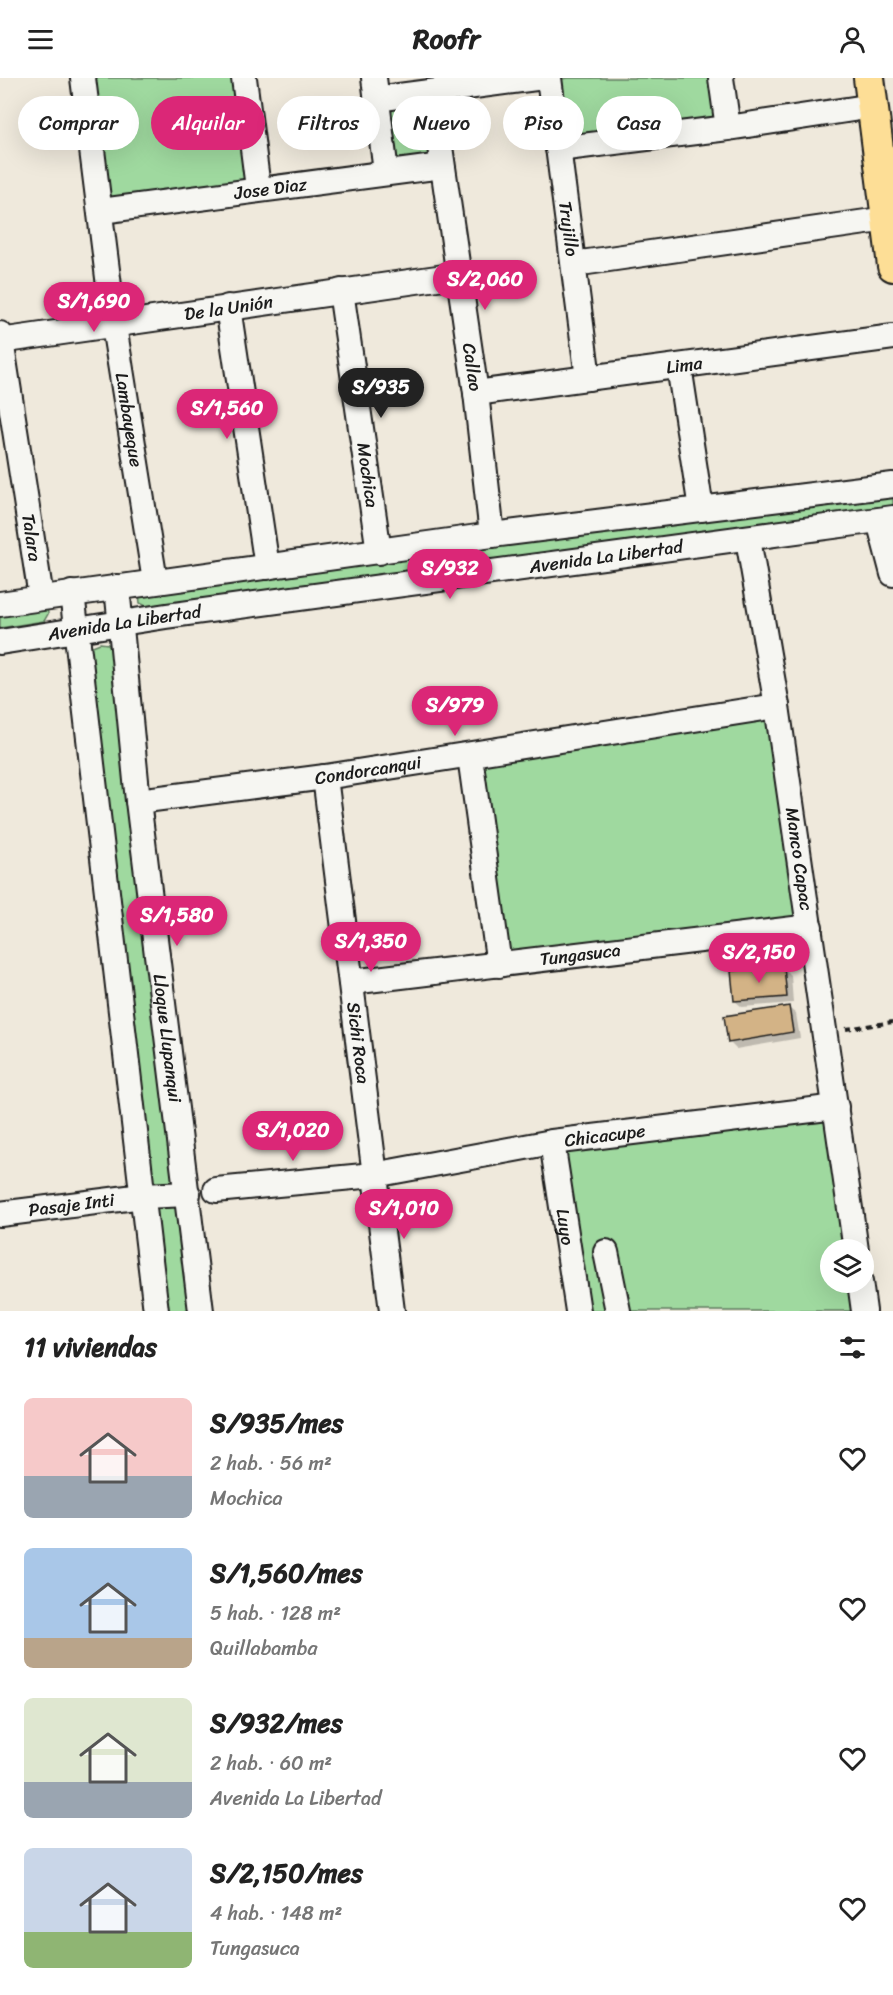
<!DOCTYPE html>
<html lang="es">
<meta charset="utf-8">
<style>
body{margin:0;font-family:Sriracha,sans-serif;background:#f6f6f6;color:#222;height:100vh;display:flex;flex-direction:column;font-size:22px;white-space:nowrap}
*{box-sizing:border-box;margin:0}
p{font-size:20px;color:#767676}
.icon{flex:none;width:33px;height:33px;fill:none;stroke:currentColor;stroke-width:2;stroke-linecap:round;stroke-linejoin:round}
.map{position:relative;height:1233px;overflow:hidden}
.panel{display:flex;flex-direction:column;background:#fff;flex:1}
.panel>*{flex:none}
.guide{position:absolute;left:18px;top:18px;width:858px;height:54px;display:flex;gap:12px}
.fabs{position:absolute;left:820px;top:1161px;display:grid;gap:12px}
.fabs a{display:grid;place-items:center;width:54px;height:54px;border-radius:50%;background:#fff;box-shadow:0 6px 24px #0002;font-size:30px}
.price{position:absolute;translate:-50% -51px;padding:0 14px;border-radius:21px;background:#db2777;color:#fff;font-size:20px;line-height:39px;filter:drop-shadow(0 2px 3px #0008)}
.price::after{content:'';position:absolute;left:50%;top:36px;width:18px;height:14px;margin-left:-9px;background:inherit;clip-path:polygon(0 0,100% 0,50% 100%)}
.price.current{background:#222;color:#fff}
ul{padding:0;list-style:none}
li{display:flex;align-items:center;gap:18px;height:150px;padding:0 24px}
li span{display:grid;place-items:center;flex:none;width:168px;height:120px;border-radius:9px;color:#555}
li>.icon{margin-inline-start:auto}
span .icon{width:72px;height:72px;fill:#fffc;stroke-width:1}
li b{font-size:26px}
h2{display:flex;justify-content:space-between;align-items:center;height:72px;padding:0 24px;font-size:26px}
.chip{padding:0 21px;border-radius:27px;background:#fff;box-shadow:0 6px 24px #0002;font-size:21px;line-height:54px}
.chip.current{background:#db2777;color:#fff}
header{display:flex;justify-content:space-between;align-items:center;height:78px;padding:0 24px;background:#fff;font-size:27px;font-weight:700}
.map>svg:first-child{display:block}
.green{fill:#9fd99f;stroke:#5e7a5e;stroke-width:1.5}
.shadow{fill:#0003}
.building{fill:#d3b386;stroke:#1c1c1c;stroke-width:1.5}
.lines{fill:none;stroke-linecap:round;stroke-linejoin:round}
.minor-casing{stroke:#1c1c1c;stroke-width:28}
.major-casing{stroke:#1c1c1c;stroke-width:34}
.path{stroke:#1c1c1c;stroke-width:4;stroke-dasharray:6 4.5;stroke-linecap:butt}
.minor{stroke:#f6f6f2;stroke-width:24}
.major{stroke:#fdde96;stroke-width:30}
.labels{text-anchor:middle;stroke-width:6;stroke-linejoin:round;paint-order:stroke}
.street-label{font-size:18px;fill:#1c1c1c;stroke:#f6f6f2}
</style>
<header><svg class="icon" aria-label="menu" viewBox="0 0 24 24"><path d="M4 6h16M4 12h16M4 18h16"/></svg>Roofr<svg class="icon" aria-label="person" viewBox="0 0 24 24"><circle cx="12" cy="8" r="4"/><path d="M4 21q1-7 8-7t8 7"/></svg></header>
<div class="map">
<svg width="893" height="1233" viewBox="0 0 893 1233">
<rect width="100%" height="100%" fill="#efe9dc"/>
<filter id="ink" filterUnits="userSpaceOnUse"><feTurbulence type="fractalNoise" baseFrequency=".0167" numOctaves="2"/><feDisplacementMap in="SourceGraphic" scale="12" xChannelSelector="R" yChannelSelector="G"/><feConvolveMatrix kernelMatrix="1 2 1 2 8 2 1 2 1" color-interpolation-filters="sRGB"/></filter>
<g filter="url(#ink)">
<g class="green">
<path d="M88,0H238L253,105L103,127Z"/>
<path d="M568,0H719L726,42L563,66L554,2Z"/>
<path d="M426,20L435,79L390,86L381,26Z"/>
<path d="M893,412V434L146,528L140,525L139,515Z"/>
<path d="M47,528L48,536L44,543L0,550V533Z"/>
<path d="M100,565L108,566L114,572L174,1101L165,1106H155L147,1098L90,569Z"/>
<path d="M771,640L800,841L502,875L477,684Z"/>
<path d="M831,1038L848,1171L831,1172V1204L852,1205L855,1233H586L560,1071Z"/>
<path d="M166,1122L177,1129L190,1233H162L150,1131Z"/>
</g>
<g class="shadow">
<path d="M784,890L791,897L793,925L742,929L735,923Z"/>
<path d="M789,930L796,936L800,960L736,971L729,964Z"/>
</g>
<g class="building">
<path d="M784,889L787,919L734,923L731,893Z"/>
<path d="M789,928L793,954L728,965L724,938Z"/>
</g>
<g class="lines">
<g class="minor-casing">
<g id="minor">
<path id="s1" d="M83,0L114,248L155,503"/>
<path d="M244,0L258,110"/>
<path d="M374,0L386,94"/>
<path id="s2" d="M549,0L588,300"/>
<path d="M721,0L728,50"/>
<path id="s3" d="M432,14L476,315L492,457"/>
<path d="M376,21L536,0"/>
<path d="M558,71L728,50L873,28"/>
<path id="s4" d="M101,133L442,88"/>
<path d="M574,186L887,141"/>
<path id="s5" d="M341,213L379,474"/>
<path d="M228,229L267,489"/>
<path id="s6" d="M0,256L41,519"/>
<path id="s7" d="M0,263L458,197"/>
<path d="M679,288L701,431"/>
<path id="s8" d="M476,315L893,259"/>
<path d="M879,443L893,496"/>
<path id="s9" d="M748,461L777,628L856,1172"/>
<path id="s10" d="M117,509L138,723L201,1233"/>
<path d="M72,515L156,1233"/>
<path d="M0,526L492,457L893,407"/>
<path id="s11" d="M0,564L166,538L893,440"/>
<path d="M470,678L499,887"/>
<path id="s12" d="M325,699L392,1233"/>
<path id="s13" d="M138,723L325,699L777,628"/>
<path id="s14" d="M351,904L810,849"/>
<path id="s15" d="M552,1064L578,1233"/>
<path id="s16" d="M216,1112L374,1097L552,1064L836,1029"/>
<path id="s17" d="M0,1136L143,1118L188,1116"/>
<path d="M606,1174L618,1233"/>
<path d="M860,1204L864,1233"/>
</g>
</g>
<g class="major-casing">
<path id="major" d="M869,0L893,188"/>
</g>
<path class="path" d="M846,951L893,944"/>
<use href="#minor" class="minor"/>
<use href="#major" class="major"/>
</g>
</g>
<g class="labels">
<g class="street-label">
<text dy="6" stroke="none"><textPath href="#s4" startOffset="171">Jose Diaz</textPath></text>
<text dy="6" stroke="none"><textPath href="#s2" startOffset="152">Trujillo</textPath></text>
<text dy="6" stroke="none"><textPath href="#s7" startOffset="231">De la Unión</textPath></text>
<text dy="6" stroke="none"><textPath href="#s8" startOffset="210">Lima</textPath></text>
<text dy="6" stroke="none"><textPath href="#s3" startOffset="278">Callao</textPath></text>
<text dy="6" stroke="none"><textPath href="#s1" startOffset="345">Lambayeque</textPath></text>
<text dy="6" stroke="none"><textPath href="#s5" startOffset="186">Mochica</textPath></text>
<text dy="6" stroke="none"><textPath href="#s6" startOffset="206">Talara</textPath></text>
<text dy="6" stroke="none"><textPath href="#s11" startOffset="612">Avenida La Libertad</textPath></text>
<text dy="6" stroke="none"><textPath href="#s11" startOffset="126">Avenida La Libertad</textPath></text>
<text dy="6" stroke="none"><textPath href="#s13" startOffset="232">Condorcanqui</textPath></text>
<text dy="6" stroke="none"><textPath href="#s9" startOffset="324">Manco Capac</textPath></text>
<text dy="6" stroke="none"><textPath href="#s14" startOffset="231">Tungasuca</textPath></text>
<text dy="6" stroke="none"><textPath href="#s10" startOffset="454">Lloque Llupanqui</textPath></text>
<text dy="6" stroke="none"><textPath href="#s12" startOffset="268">Sichi Roca</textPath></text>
<text dy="6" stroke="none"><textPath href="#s16" startOffset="393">Chicacupe</textPath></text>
<text dy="6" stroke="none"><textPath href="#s17" startOffset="72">Pasaje Inti</textPath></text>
<text dy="6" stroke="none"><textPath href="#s15" startOffset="86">Luyo</textPath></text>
</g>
</g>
</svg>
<div class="fabs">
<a><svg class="icon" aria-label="layers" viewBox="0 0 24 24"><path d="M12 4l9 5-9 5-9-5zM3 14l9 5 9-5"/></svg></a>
</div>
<b class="price" style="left:485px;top:233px">S/2,060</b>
<b class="price" style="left:94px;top:255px">S/1,690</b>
<b class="price current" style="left:381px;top:341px">S/935</b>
<b class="price" style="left:227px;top:362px">S/1,560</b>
<b class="price" style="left:450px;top:522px">S/932</b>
<b class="price" style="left:455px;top:659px">S/979</b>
<b class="price" style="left:177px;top:869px">S/1,580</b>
<b class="price" style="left:371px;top:895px">S/1,350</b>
<b class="price" style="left:759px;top:906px">S/2,150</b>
<b class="price" style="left:293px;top:1084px">S/1,020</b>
<b class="price" style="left:404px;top:1162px">S/1,010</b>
<div class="guide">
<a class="chip">Comprar</a>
<a class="chip current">Alquilar</a>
<a class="chip">Filtros</a>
<a class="chip">Nuevo</a>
<a class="chip">Piso</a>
<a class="chip">Casa</a>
</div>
</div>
<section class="panel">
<h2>11 viviendas<svg class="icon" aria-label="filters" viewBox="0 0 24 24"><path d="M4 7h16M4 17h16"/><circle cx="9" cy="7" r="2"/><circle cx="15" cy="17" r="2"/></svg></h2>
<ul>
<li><span style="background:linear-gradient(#f6c9c9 65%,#9aa5b1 0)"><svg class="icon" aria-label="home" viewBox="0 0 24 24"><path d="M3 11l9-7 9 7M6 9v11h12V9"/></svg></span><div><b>S/935/mes</b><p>2 hab. · 56 m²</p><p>Mochica</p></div><svg class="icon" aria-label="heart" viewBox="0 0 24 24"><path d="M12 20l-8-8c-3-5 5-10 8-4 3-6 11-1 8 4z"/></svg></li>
<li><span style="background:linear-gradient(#a9c7e8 75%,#b9a48a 0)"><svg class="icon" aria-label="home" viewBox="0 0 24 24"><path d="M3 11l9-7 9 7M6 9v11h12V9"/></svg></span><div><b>S/1,560/mes</b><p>5 hab. · 128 m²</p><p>Quillabamba</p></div><svg class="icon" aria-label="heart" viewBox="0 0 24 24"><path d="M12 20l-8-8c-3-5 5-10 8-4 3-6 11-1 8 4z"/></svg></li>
<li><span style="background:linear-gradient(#dfe7d0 70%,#9aa5b1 0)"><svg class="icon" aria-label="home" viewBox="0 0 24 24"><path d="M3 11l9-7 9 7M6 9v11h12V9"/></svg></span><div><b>S/932/mes</b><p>2 hab. · 60 m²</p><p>Avenida La Libertad</p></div><svg class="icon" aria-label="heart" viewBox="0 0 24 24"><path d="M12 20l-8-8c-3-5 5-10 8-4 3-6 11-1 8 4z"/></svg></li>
<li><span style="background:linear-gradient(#c9d6e8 70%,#8fb573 0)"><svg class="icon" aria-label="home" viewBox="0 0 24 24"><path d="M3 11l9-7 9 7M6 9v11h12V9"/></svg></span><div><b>S/2,150/mes</b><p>4 hab. · 148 m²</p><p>Tungasuca</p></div><svg class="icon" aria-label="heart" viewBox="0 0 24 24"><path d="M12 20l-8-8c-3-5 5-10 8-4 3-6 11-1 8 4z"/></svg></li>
</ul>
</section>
